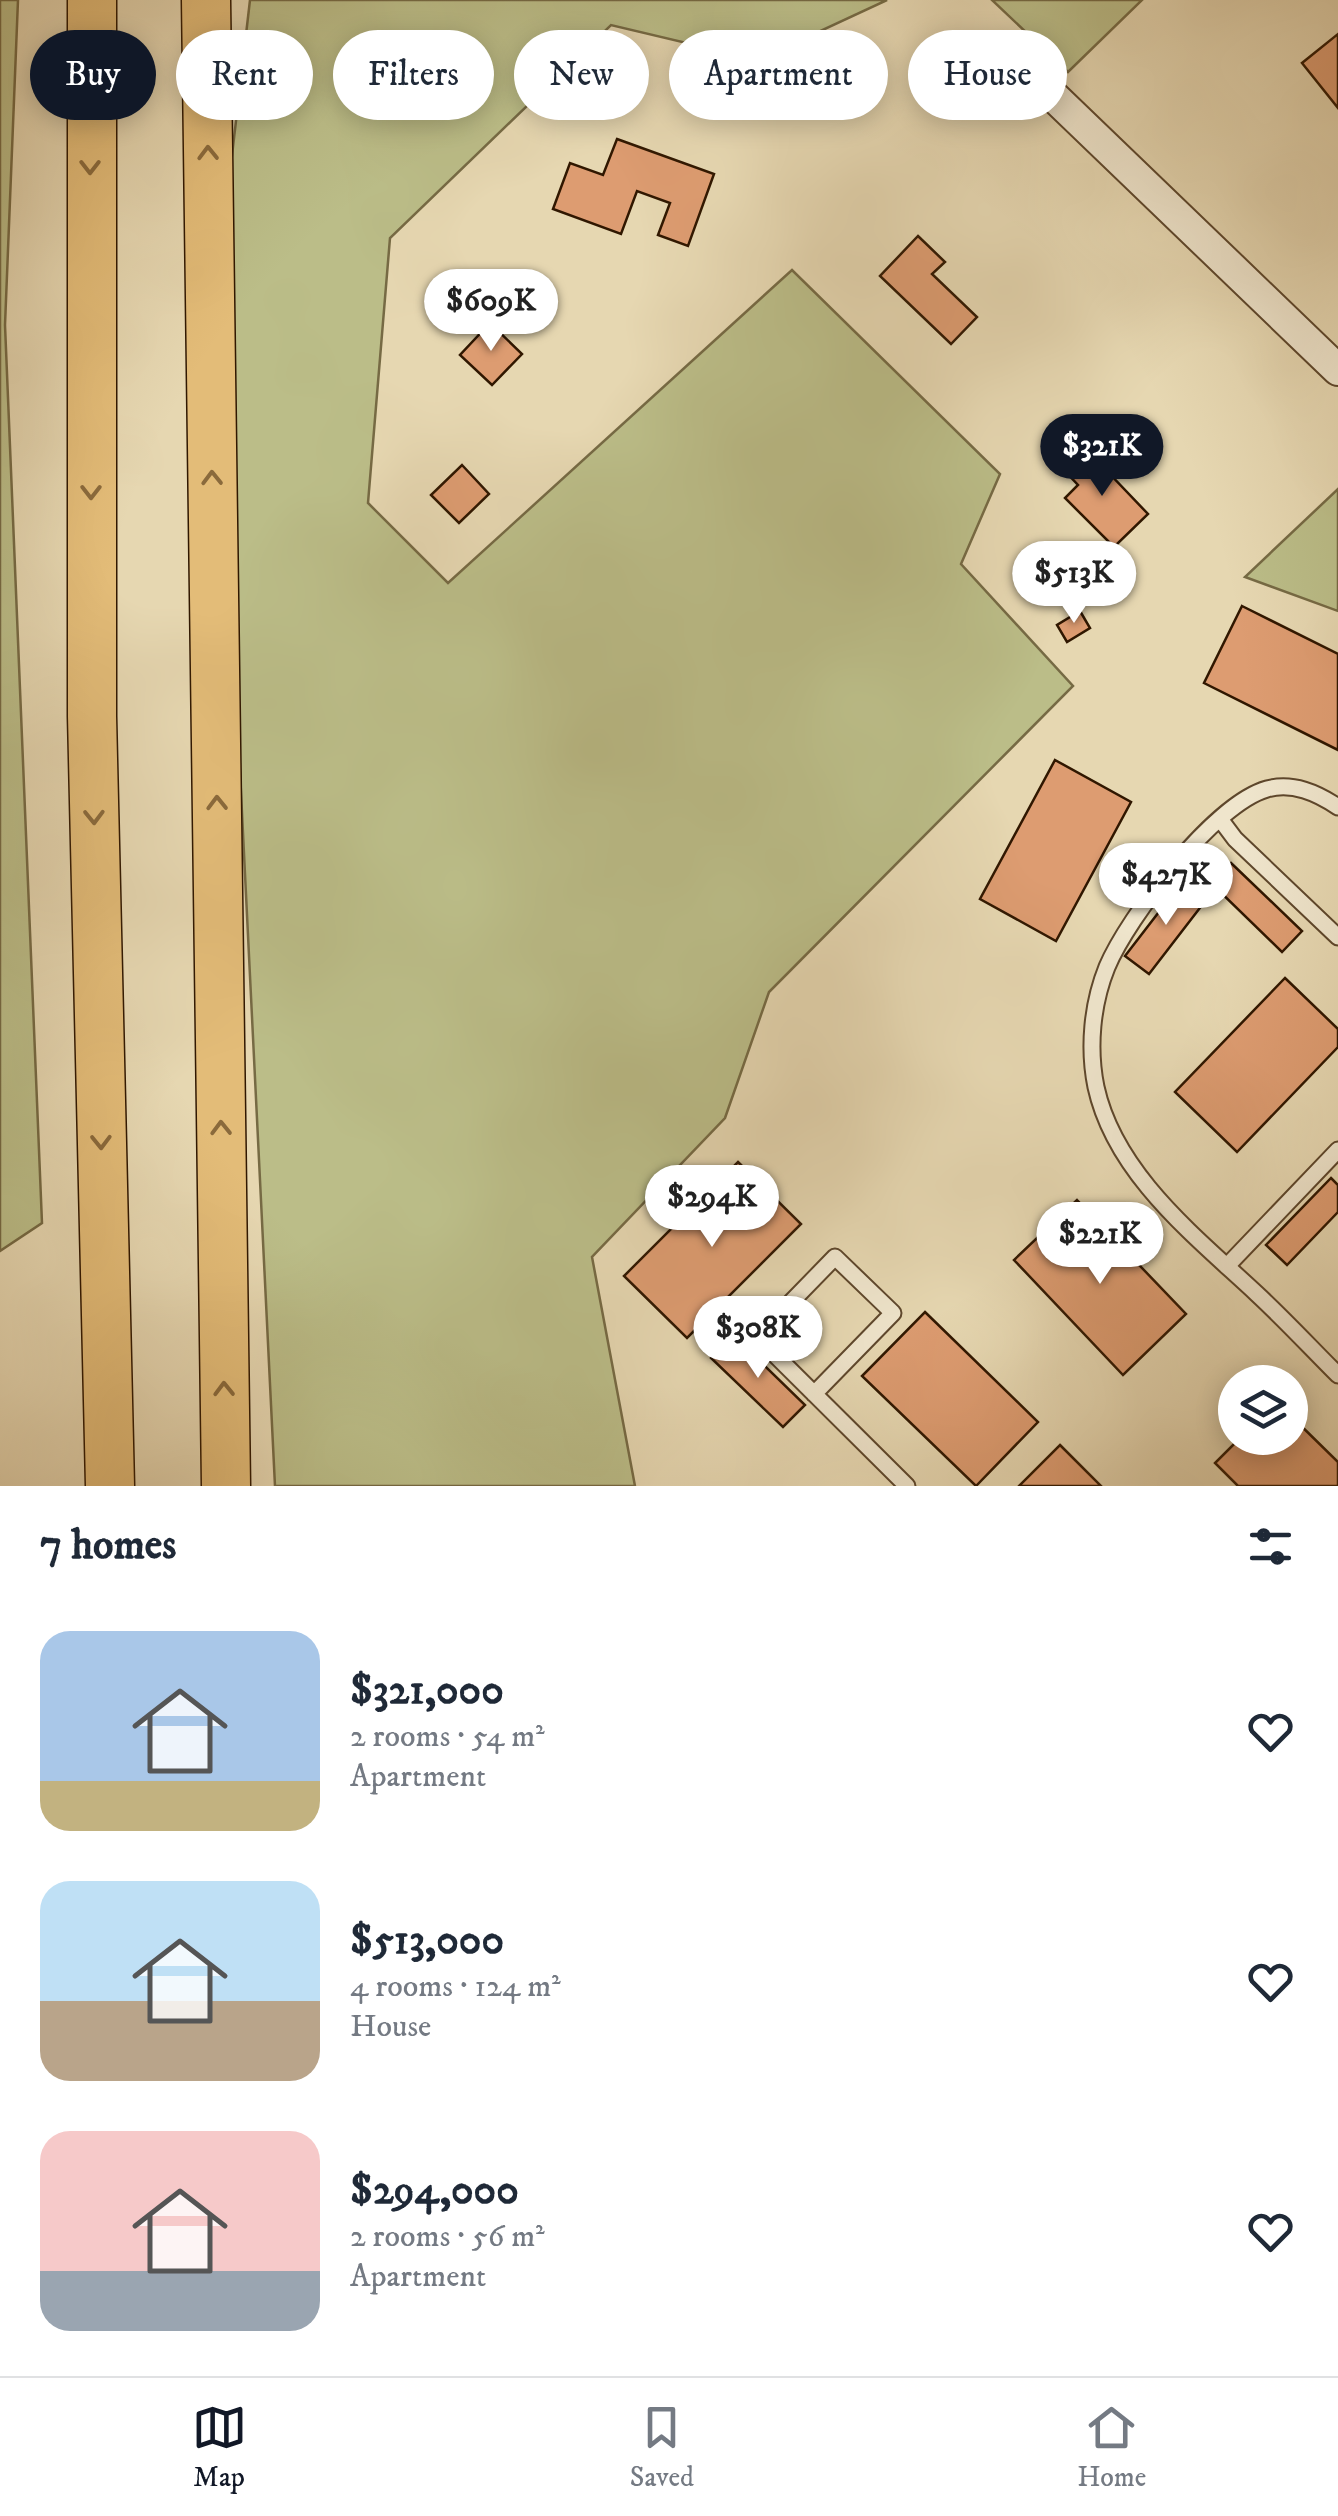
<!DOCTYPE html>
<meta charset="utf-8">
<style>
body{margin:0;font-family:"IM FELL DW Pica",serif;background:#f2f2f3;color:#1f2937;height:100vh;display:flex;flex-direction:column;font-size:38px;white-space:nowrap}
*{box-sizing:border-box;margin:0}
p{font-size:32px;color:#747a83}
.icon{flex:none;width:55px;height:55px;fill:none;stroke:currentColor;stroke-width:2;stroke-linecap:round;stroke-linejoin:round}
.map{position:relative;height:1486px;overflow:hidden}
.side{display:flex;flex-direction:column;background:#fff;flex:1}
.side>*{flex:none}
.hud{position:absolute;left:30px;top:30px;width:1280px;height:90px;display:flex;gap:20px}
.fabs{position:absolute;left:1218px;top:1365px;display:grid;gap:20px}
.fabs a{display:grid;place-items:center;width:90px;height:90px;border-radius:50%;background:#fff;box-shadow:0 5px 25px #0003;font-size:50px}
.price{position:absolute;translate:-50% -85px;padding:0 22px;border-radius:35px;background:#fff;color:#222;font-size:32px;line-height:65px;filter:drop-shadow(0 2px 5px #0008)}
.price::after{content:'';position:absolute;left:50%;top:60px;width:30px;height:22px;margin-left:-15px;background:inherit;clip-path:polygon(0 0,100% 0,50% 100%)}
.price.on{background:#111827;color:#fff}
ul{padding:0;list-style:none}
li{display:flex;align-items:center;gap:30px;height:250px;padding:0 40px}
li span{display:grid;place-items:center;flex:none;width:280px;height:200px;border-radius:30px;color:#555}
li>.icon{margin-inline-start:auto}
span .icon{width:120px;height:120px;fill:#fffc;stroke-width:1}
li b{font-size:42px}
h2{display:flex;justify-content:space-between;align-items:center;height:120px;padding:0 40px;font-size:42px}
.chip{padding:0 35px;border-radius:45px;background:#fff;box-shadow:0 5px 25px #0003;font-size:35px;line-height:90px}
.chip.on{background:#111827;color:#fff}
.menu{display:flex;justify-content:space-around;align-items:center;height:140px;border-top:2px solid #e0e1e3;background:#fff;font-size:28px;color:#747a83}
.menu a{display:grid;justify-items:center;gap:5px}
.menu .on{color:#111827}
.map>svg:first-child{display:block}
.green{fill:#bbbd88;stroke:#766a44;stroke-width:2.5}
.building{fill:#dd9c71;stroke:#301700;stroke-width:2.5}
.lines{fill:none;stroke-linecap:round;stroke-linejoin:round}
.service-casing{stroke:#5e472c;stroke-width:19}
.minor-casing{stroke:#5e472c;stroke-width:34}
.trunk-casing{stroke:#301700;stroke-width:51}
.service{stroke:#efe5cc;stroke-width:15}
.minor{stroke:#efe5cc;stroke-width:30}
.trunk{stroke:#e3bc78;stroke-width:48}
.oneway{stroke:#8a6a3c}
</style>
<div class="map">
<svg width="1338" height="1486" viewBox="0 0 1338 1486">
<rect width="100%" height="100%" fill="#e6d7b1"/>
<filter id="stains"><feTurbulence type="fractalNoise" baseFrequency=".002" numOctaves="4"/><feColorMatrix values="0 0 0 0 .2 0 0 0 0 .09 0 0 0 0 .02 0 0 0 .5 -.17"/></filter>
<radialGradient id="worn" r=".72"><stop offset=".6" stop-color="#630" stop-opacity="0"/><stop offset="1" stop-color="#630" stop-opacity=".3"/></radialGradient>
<g class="green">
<path d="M0,0H18L5,325L42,1223L0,1251Z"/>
<path d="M250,0H887L758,60L611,25L390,238L368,503L448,583L792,270L1000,474L961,564L1073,686L769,992L725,1118L592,1257L635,1486H275L227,507L226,207Z"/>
<path d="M992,0H1142L1068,72Z"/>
<path d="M1338,489V611L1245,577Z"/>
</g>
<g class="building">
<path d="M1338,34V108L1302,63Z"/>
<path d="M617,139L714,174L688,246L658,235L670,203L637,191L621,234L553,209L570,163L603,175Z"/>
<path d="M918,236L945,262L932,274L977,317L951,344L880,276Z"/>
<path d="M490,323L522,354L492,385L460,355Z"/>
<path d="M1085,448L1148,514L1114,547L1065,498L1078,485L1063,469Z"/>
<path d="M462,465L489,494L459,523L431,495Z"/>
<path d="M1242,606L1338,654V750L1204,683Z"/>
<path d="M1080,611L1090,628L1067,642L1057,625Z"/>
<path d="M1055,760L1131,802L1056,941L980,899Z"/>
<path d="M1231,863L1302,931L1282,952L1211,883Z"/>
<path d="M1182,882L1206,900L1149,974L1125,956Z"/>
<path d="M1285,978L1338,1029V1047L1237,1152L1175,1092Z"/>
<path d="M738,1162L801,1224L687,1338L624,1276Z"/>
<path d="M1331,1178L1338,1185V1212L1287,1265L1266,1245Z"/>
<path d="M1077,1200L1186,1314L1123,1375L1014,1260Z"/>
<path d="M925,1312L1038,1422L976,1486L862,1376Z"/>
<path d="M733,1335L805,1405L783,1427L711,1358Z"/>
<path d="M1290,1415L1338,1462V1486H1238L1215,1463L1240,1438H1290Z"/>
<path d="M1060,1445L1101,1486H1019Z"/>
</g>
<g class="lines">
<g class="service-casing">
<g id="service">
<path d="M1338,807C1317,793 1293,782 1267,789C1214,804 1128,917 1107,967C1092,1004 1088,1048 1096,1087C1115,1174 1195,1236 1257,1294C1285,1320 1311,1348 1338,1375"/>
<path d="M1220,819L1235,839L1338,937"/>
<path d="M1227,1266L1338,1150"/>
<path d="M814,1394L893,1313L835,1257L757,1337L907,1486"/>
</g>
</g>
<g class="minor-casing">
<path id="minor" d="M1020,64L1338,370"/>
</g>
<g class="trunk-casing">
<g id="trunk">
<path d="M92,0V716L110,1486"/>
<path d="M206,0L226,1486"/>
</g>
</g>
<use href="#service" class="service"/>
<use href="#minor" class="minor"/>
<use href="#trunk" class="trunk"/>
</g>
<defs><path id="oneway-chevron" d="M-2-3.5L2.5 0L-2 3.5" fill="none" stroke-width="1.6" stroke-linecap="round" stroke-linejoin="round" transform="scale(2.5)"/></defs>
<g class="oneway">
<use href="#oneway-chevron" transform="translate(208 153) rotate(-91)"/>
<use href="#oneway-chevron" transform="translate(90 167) rotate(90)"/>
<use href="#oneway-chevron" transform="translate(212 478) rotate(-91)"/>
<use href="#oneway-chevron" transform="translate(91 492) rotate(90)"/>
<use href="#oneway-chevron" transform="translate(217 803) rotate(-91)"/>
<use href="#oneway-chevron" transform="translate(94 817) rotate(89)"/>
<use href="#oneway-chevron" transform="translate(221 1128) rotate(-91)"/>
<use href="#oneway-chevron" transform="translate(101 1142) rotate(89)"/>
<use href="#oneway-chevron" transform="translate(224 1389) rotate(-91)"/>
</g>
<rect width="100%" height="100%" filter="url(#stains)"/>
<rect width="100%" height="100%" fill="url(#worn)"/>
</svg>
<div class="fabs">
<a><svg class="icon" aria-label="layers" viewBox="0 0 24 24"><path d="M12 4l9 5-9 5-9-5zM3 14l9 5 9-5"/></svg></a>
</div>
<b class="price" style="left:491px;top:354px">$609K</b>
<b class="price on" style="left:1102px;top:499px">$321K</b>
<b class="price" style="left:1074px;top:626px">$513K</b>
<b class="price" style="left:1166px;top:928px">$427K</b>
<b class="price" style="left:712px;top:1250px">$294K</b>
<b class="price" style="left:1100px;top:1287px">$221K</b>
<b class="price" style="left:758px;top:1381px">$308K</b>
<div class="hud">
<a class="chip on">Buy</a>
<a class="chip">Rent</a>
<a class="chip">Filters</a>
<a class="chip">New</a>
<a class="chip">Apartment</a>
<a class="chip">House</a>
</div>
</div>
<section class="side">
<h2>7 homes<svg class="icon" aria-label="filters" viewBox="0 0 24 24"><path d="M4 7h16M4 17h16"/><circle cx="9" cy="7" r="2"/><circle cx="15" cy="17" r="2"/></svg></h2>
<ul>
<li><span style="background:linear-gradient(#a9c7e8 75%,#c2b280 0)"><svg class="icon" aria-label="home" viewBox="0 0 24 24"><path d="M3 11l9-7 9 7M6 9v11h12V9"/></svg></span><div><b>$321,000</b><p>2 rooms · 54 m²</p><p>Apartment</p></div><svg class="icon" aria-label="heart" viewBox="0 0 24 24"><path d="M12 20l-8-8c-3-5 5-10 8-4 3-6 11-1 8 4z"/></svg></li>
<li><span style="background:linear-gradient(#bfe0f5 60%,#b9a48a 0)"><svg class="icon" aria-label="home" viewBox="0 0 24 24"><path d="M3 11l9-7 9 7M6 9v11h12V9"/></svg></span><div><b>$513,000</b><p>4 rooms · 124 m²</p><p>House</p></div><svg class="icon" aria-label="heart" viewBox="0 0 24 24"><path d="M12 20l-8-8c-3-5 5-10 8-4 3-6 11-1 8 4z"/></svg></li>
<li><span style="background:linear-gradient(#f6c9c9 70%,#9aa5b1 0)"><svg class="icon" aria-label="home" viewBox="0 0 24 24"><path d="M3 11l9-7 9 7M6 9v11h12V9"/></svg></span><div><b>$294,000</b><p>2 rooms · 56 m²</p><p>Apartment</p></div><svg class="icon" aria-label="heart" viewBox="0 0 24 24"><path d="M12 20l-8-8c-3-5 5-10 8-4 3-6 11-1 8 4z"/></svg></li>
</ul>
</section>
<nav class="menu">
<a class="on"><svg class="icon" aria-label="map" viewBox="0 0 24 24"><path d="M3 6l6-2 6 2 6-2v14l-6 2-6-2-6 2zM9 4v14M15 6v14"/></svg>Map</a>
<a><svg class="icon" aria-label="saved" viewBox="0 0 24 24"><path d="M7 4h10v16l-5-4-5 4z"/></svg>Saved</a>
<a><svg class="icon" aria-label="home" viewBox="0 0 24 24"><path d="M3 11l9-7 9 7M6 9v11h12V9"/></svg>Home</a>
</nav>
